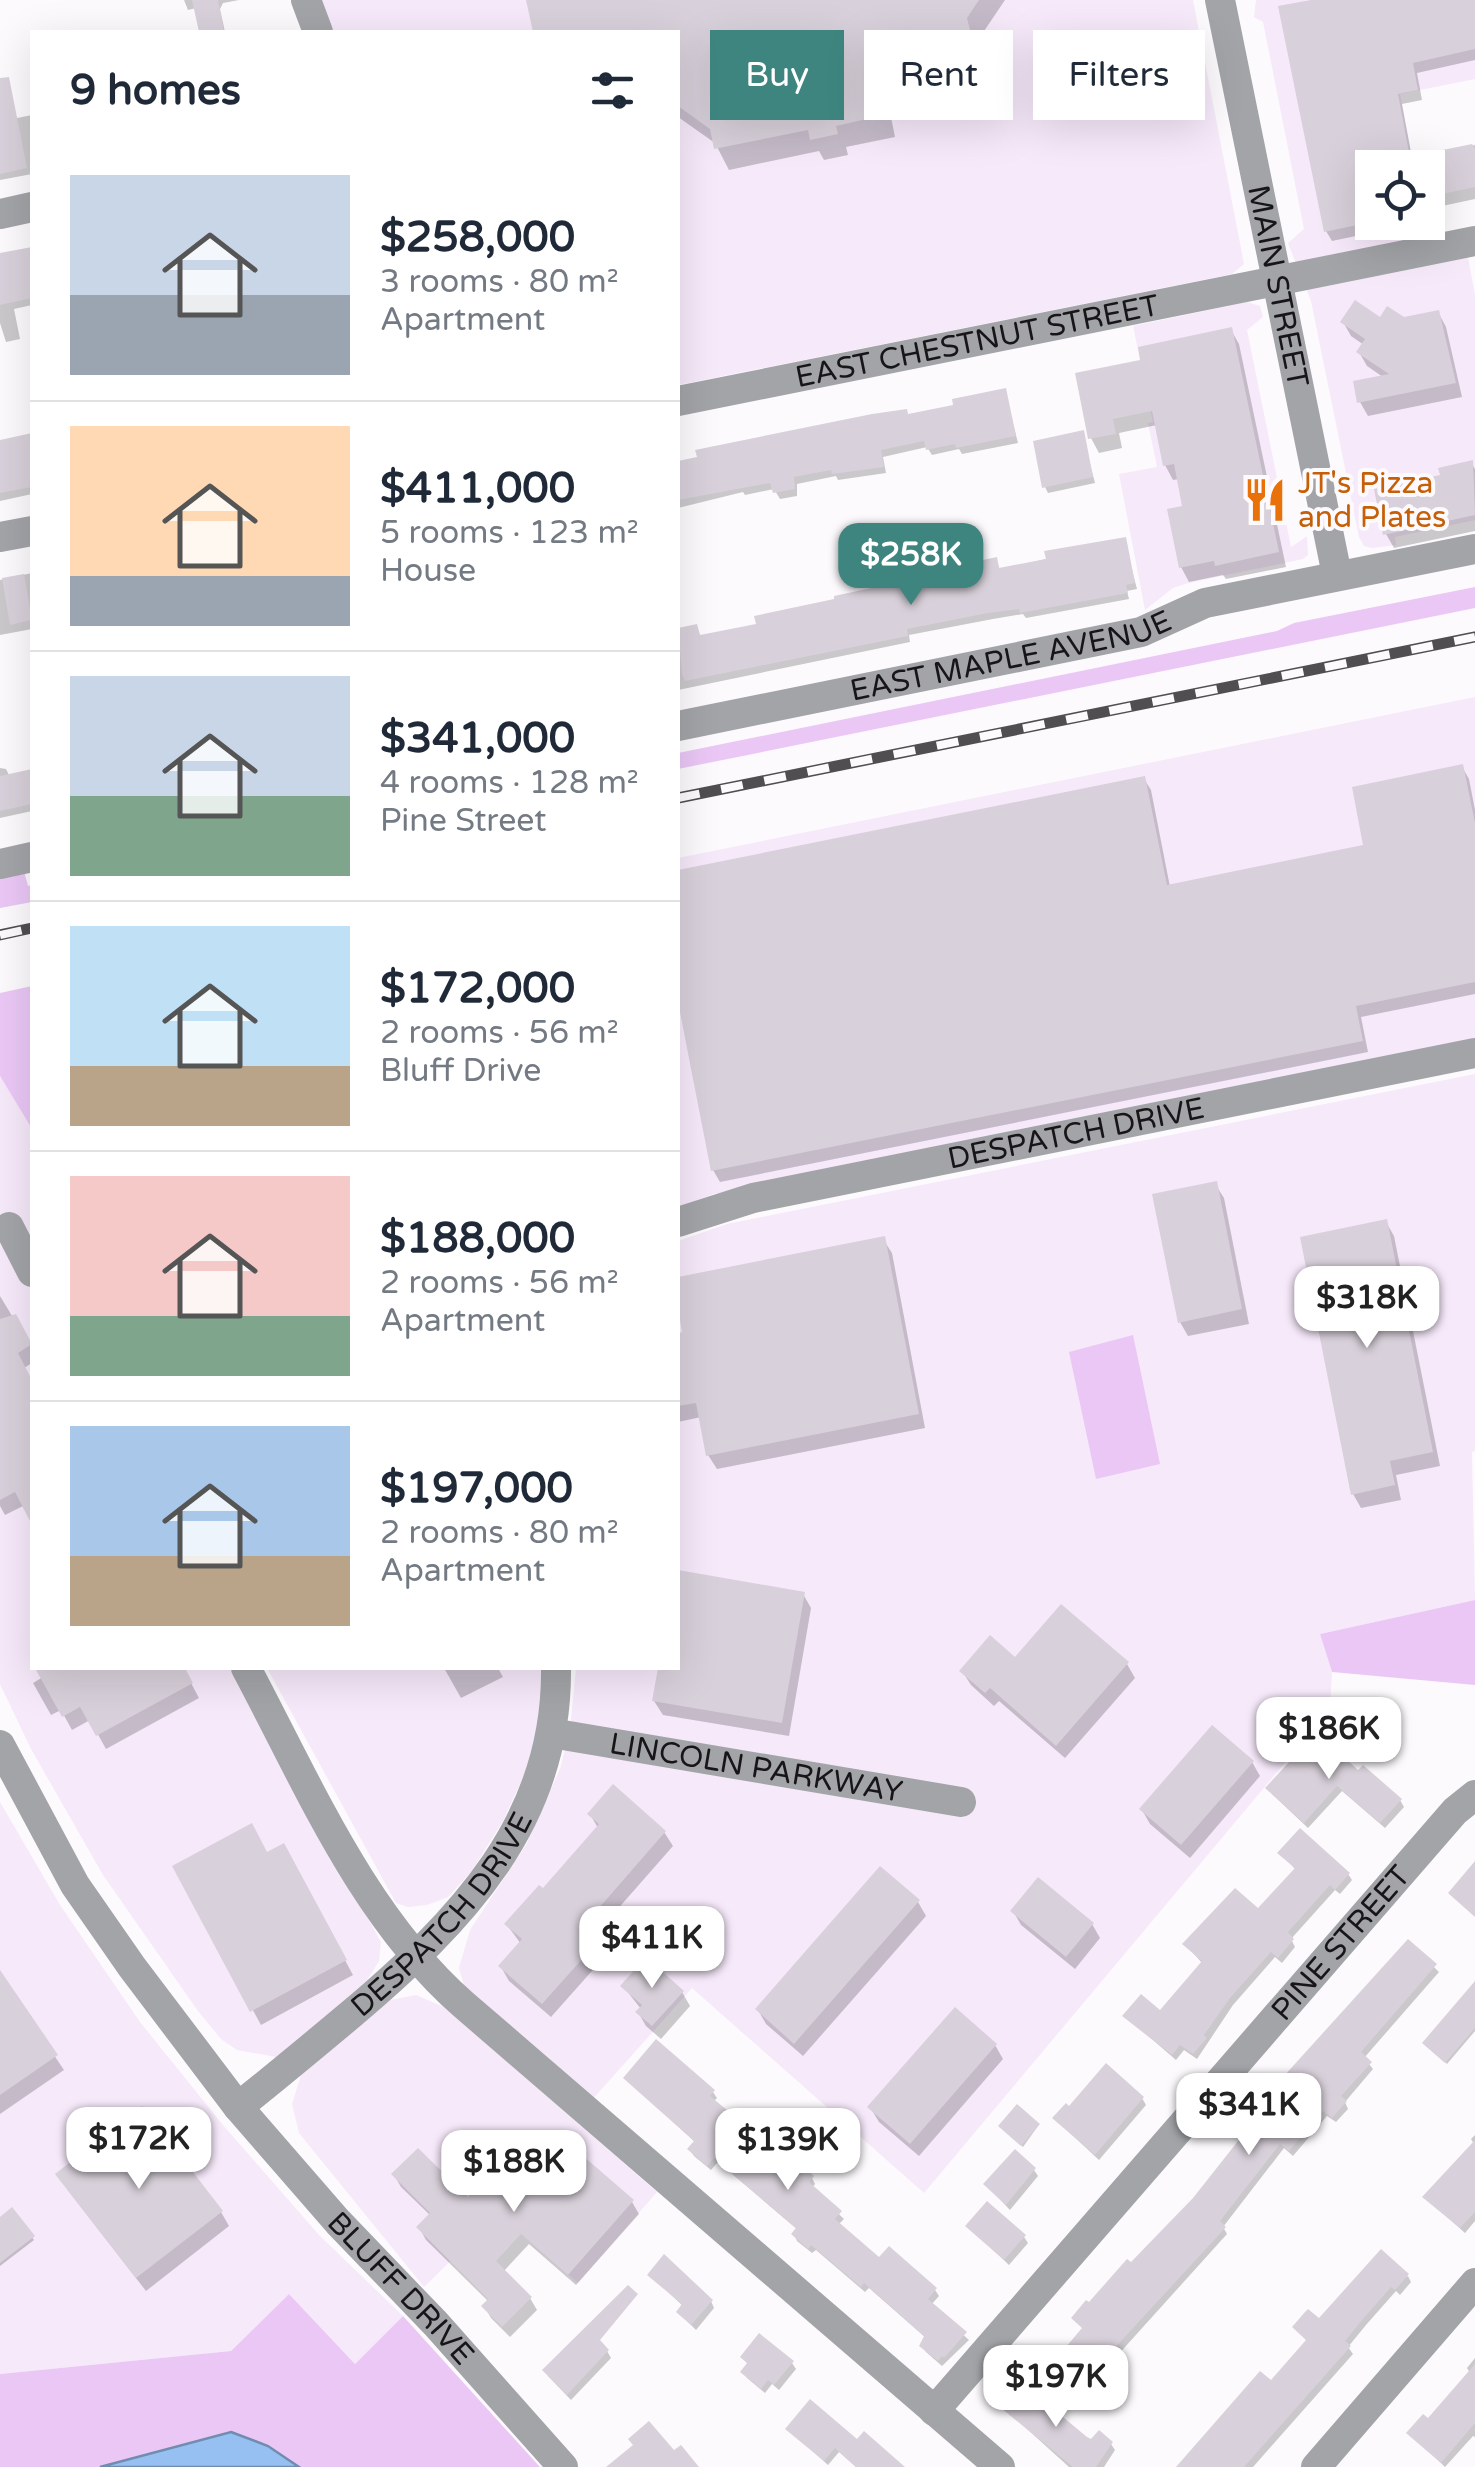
<!DOCTYPE html>
<meta charset="utf-8">
<style>
body{margin:0;font-family:"Varela Round",sans-serif;background:#f6f6f7;color:#1f2937;height:100vh;display:flex;flex-direction:column;font-size:38px;white-space:nowrap}
*{box-sizing:border-box;margin:0}
p{font-size:32px;color:#747a83}
.icon{flex:none;width:55px;height:55px;fill:none;stroke:currentColor;stroke-width:2;stroke-linecap:round;stroke-linejoin:round}
.map{position:relative;flex:1;overflow:hidden}
.details{position:absolute;left:30px;top:30px;width:650px;height:1640px;display:flex;flex-direction:column;background:#fff;border-radius:0px;box-shadow:0 10px 40px #0002}
.details>*{flex:none}
.banner{position:absolute;left:710px;top:30px;width:615px;height:90px;display:flex;gap:20px}
.fabs{position:absolute;left:1355px;top:150px;display:grid;gap:20px}
.fabs a{display:grid;place-items:center;width:90px;height:90px;border-radius:0px;background:#fff;box-shadow:0 10px 40px #0002;font-size:50px}
.price{position:absolute;translate:-50% -85px;padding:0 22px;border-radius:20px;background:#fff;color:#222;font-size:32px;line-height:65px;filter:drop-shadow(0 2px 5px #0008)}
.price::after{content:'';position:absolute;left:50%;top:60px;width:30px;height:22px;margin-left:-15px;background:inherit;clip-path:polygon(0 0,100% 0,50% 100%)}
.price.on{background:#3e857f;color:#fff}
ul{padding:0;list-style:none}
li{display:flex;align-items:center;gap:30px;height:250px;padding:0 40px}
li+li{border-top:2px solid #e0e1e3}
li span{display:grid;place-items:center;flex:none;width:280px;height:200px;border-radius:0px;color:#555}
li>.icon{margin-inline-start:auto}
span .icon{width:120px;height:120px;fill:#fffc;stroke-width:1}
li b{font-size:42px}
h2{display:flex;justify-content:space-between;align-items:center;height:120px;padding:0 40px;font-size:42px}
.tag{padding:0 35px;border-radius:0px;background:#fff;box-shadow:0 10px 40px #0002;font-size:35px;line-height:90px}
.tag.on{background:#3e857f;color:#fff}
.map>svg:first-child{display:block}
.built{fill:#f6e9fa}
.green{fill:#ebc7f6}
.water{fill:#96c0f1;stroke:#708db0;stroke-width:2.5}
.shadow{fill:#0003}
.building{fill:#d8d0da}
.lines{fill:none;stroke-linecap:round;stroke-linejoin:round}
.minor{stroke:#a2a4a8;stroke-width:30}
.rail-casing{stroke:#514e52;stroke-width:11}
.rail{stroke:#fdfafe;stroke-width:8;stroke-dasharray:22;stroke-linecap:butt}
.labels{text-anchor:middle;stroke-width:8;stroke-linejoin:round;paint-order:stroke}
.street-label{font-size:30px;fill:#181519;stroke:#fdfafe}
.food-label{font-size:30px;fill:#c56008;stroke:#fdfafe;text-anchor:start}
</style>
<div class="map">
<svg width="1475" height="2467" viewBox="0 0 1475 2467">
<rect width="100%" height="100%" fill="#fdfafe"/>
<g class="built">
<path d="M321,0H1193L1244,264L1232,274L678,385V32H333Z"/>
<path d="M1256,0H1475V79L1400,94L1414,167L1372,168V222L1425,223L1434,264L1468,257L1475,295V520L1395,537L1396,545L1372,548L1364,546L1359,537L1311,301L1288,243L1304,229L1263,22L1254,17Z"/>
<path d="M1247,302L1260,306L1263,317L1247,330L1291,547L1307,536L1308,555L1303,559L1188,583L1173,588L1145,610L1119,474L1157,467L1148,423L1153,422L1133,326Z"/>
<path d="M1475,697V1044L714,1194L678,1207V858Z"/>
<path d="M1475,1074V1451L1472,1452L1475,1600L1320,1634L1332,1672L1330,1709L924,2193L692,1988L591,2101L465,1989L459,1968L470,1930L526,1845L560,1769L570,1730L576,1668H678V1241L727,1224Z"/>
<path d="M0,1076L32,1129V1668H255L235,1679L381,1942L379,1961L367,1980L287,2052L276,2057L237,2050L221,2039L198,2011L103,1875L31,1749L0,1684Z"/>
<path d="M267,1668H545L539,1723L525,1773L503,1821L471,1872L448,1897L427,1905L408,1907L396,1903Z"/>
<path d="M0,1802L60,1905L140,2022L223,2125L319,2235L403,2316L355,2364L289,2294L231,2351L0,2374Z"/>
<path d="M416,1995L444,2007L657,2192L578,2283L498,2214L424,2287L299,2133L292,2104L301,2075L390,2000Z"/>
</g>
<g class="green">
<path d="M1475,587V608L678,769V753L1277,631L1294,623Z"/>
<path d="M24,871L28,886L32,885V902L0,908V877Z"/>
<path d="M32,986V1129L0,1076V993Z"/>
<path d="M1133,1335L1160,1464L1096,1479L1069,1352Z"/>
<path d="M1475,1600V1685L1332,1672L1320,1634Z"/>
<path d="M289,2294L355,2364L403,2316L540,2467H299L268,2446L231,2432L100,2467H0V2374L231,2351Z"/>
</g>
<path class="water" d="M231,2432L268,2446L299,2467H100Z"/>
<g class="shadow">
<path d="M184,0H239L223,3L220,9L225,32H201L196,8L188,10Z"/>
<path d="M529,0H1005L978,40L980,52L882,72L895,137L846,147L848,155L824,160L819,151L729,170L715,143L678,117V32H535Z"/>
<path d="M1322,0H1475V60L1417,73L1422,100L1402,104L1412,158L1475,145V199L1428,209V168H1372V222H1423L1332,241L1326,231Z"/>
<path d="M15,114L17,118L32,115V174L0,180V117Z"/>
<path d="M32,250V305L14,309L20,339L6,342L0,323V257Z"/>
<path d="M1438,312L1446,327L1462,397L1368,416L1360,402L1383,377L1367,366L1359,352L1364,345L1351,336L1343,322L1404,320Z"/>
<path d="M1231,330L1239,344L1286,567L1226,579L1223,575L1189,582L1181,567L1185,508L1179,479L1173,480L1165,465L1157,425L1119,433L1122,448L1099,453L1091,438L1143,362Z"/>
<path d="M1005,391L1018,443L962,454L959,449L932,455L927,447L883,457L886,473L838,480L836,476L797,484V496L780,499L774,489L745,495L743,492L678,508V463L956,407Z"/>
<path d="M1082,433L1095,483L1048,493L1045,487Z"/>
<path d="M32,436V494L0,501V443Z"/>
<path d="M1471,463L1475,469V531L1394,548L1386,534L1443,477Z"/>
<path d="M1124,540L1137,589L1127,591L1129,599L1026,618L1023,614L993,619L909,635L910,642L678,690V631L696,627L701,637L759,626L996,559L1000,570Z"/>
<path d="M32,573V629L0,635V580Z"/>
<path d="M1462,767L1469,779L1475,810V994L1361,1017L1368,1052L720,1182L713,1170L678,989V873L1144,779L1151,790L1170,887L1366,847Z"/>
<path d="M0,768L6,769L10,777L32,772V811L0,818Z"/>
<path d="M1215,1184L1224,1198L1249,1324L1188,1336L1180,1322Z"/>
<path d="M1386,1222L1394,1236L1440,1466L1396,1475L1401,1500L1361,1508L1353,1494Z"/>
<path d="M883,1239L892,1253L925,1428L717,1469L708,1455L701,1417L678,1422V1335L685,1334L678,1279Z"/>
<path d="M0,1296L32,1349V1363L24,1368L32,1384V1519L25,1505L5,1515L0,1506Z"/>
<path d="M678,1573L803,1594L811,1608L789,1736L663,1715L654,1701L660,1668H678Z"/>
<path d="M1016,1660L1127,1664L1135,1678L1065,1758L999,1701L994,1706L971,1685L962,1671Z"/>
<path d="M38,1668H183L199,1698L106,1749L90,1720L72,1730L61,1710L51,1715L33,1683L43,1677Z"/>
<path d="M444,1668H498L503,1677L461,1698Z"/>
<path d="M1252,1762L1260,1776L1190,1858L1150,1824L1142,1810Z"/>
<path d="M1358,1774L1400,1800L1404,1807L1385,1828L1342,1791L1308,1828L1272,1794Z"/>
<path d="M590,1814L664,1832L673,1846L594,1936L607,1954L551,2017L509,1981L501,1967L521,1944L507,1925L543,1892L598,1828Z"/>
<path d="M283,1846L353,1975L261,2025L175,1867L267,1855Z"/>
<path d="M1280,1853L1348,1874L1352,1880L1340,1894L1335,1890L1291,1939L1295,1947L1282,1963L1275,1957L1233,2005L1197,2059L1184,2050L1176,2060L1125,2016L1160,2013L1203,1964L1185,1944L1259,1912L1296,1870Z"/>
<path d="M918,1902L926,1916L803,2056L766,2024L758,2010Z"/>
<path d="M1013,1911L1092,1924L1100,1938L1075,1969L1021,1925Z"/>
<path d="M1408,1942L1439,1972L1364,2058L1373,2069L1345,2102L1348,2109L1336,2122L1327,2116L1293,2156L1284,2148L1223,2227L1227,2234L1116,2357L1109,2351L1087,2377L1063,2354L1084,2330L1074,2318L1131,2266L1194,2199Z"/>
<path d="M0,1975L64,2070L0,2114Z"/>
<path d="M1475,1985V2031L1447,2064L1426,2045Z"/>
<path d="M623,1986L682,1992L690,2006L661,2039L646,2026L638,2012L641,2009Z"/>
<path d="M995,2045L1003,2059L919,2156L879,2122L870,2107Z"/>
<path d="M626,2078L713,2092L717,2098L713,2102L812,2178L815,2184L812,2188L844,2219L838,2225L879,2261L935,2290L939,2296L931,2305L969,2340L942,2366L926,2352L922,2346L926,2338L869,2288L865,2292L816,2250L812,2253L797,2241L794,2234L798,2230L718,2162L711,2170L694,2156L690,2150L696,2143Z"/>
<path d="M1142,2098L1146,2105L1099,2160L1055,2119L1069,2109Z"/>
<path d="M1038,2126L1023,2147L1002,2128Z"/>
<path d="M1475,2135V2221L1465,2233L1426,2198L1474,2144L1471,2139Z"/>
<path d="M1034,2170L1038,2176L1010,2210L986,2185Z"/>
<path d="M571,2172L632,2202L639,2214L576,2285L529,2244L503,2272L530,2298L537,2310L510,2337L491,2318L484,2306L489,2302L426,2240L419,2227L431,2216L401,2187L394,2175L468,2201Z"/>
<path d="M67,2189L221,2212L229,2226L146,2291Z"/>
<path d="M12,2211L34,2240L0,2266V2220Z"/>
<path d="M968,2226L1024,2237L1028,2243L1009,2265Z"/>
<path d="M650,2275L711,2301L714,2308L696,2330L679,2313L684,2307Z"/>
<path d="M1408,2276L1411,2282L1400,2295L1396,2291L1366,2325L1348,2347L1353,2354L1253,2467H1179L1271,2384L1308,2342L1295,2327L1319,2322Z"/>
<path d="M607,2351L611,2358L571,2400L548,2376Z"/>
<path d="M743,2357L792,2363L796,2369L779,2390L772,2384L765,2393L747,2378L743,2372L749,2365Z"/>
<path d="M1475,2358V2437L1473,2436L1445,2467L1410,2433L1428,2421L1470,2373L1467,2368Z"/>
<path d="M1004,2408L1086,2440L1111,2444L1115,2450L1104,2467H1069Z"/>
<path d="M788,2429L857,2442L901,2467H856L839,2452L828,2465Z"/>
</g>
<g class="building">
<path d="M192,0H218L224,32H199Z"/>
<path d="M526,0H979L967,18L970,30L871,51L884,115L836,126L838,134L810,140L808,130L714,149L710,129L678,106V32H533Z"/>
<path d="M1311,0H1475V49L1413,63L1418,90L1398,94L1412,168H1372V222L1324,232L1278,6Z"/>
<path d="M9,77L27,168L0,174V78Z"/>
<path d="M1472,144L1475,149V187L1428,197V153Z"/>
<path d="M32,247V298L0,305V253Z"/>
<path d="M1355,300L1380,317L1387,306L1404,317L1439,310L1456,383L1357,403L1353,381L1389,374L1356,352L1365,339L1340,322Z"/>
<path d="M1232,327L1279,552L1215,566L1214,561L1179,568L1167,509L1182,506L1174,464L1163,466L1152,411L1113,419L1116,434L1088,439L1075,373L1140,360L1138,347Z"/>
<path d="M1006,388L1016,436L956,448L955,444L926,450L924,441L881,450L884,467L832,474L831,470L794,477L795,489L773,493L770,483L678,500V461L697,457L695,450L872,414L907,409L908,414L953,405L952,399Z"/>
<path d="M1084,430L1093,477L1042,488L1033,441Z"/>
<path d="M32,433V487L0,493V440Z"/>
<path d="M1473,460L1475,515L1383,535L1374,489L1440,475L1438,468Z"/>
<path d="M1126,537L1135,583L1126,585L1128,593L1020,613L1019,609L988,613L907,629L908,636L685,681L682,674L678,628L697,624L700,635L756,624L754,616L834,599V596L923,577L964,564L997,557L999,568L1046,559L1044,551Z"/>
<path d="M24,574L32,620L10,625L2,578Z"/>
<path d="M1463,764L1475,823V982L1356,1006L1363,1041L711,1171L678,1002V870L1145,776L1167,885L1363,845L1352,787Z"/>
<path d="M32,769V804L0,811V776Z"/>
<path d="M1217,1181L1242,1309L1178,1323L1152,1194Z"/>
<path d="M1387,1219L1433,1452L1390,1461L1395,1485L1351,1495L1300,1237Z"/>
<path d="M885,1236L919,1414L706,1456L696,1403L678,1406V1333L682,1332L678,1308V1277Z"/>
<path d="M16,1314L32,1344L18,1353L32,1380V1525L15,1492L0,1500V1319Z"/>
<path d="M678,1570L805,1592L782,1723L652,1701L658,1668H678Z"/>
<path d="M1061,1604L1129,1662L1056,1746L990,1688L985,1693L959,1671L990,1635L1015,1657Z"/>
<path d="M35,1668H185L193,1683L96,1736L80,1707L62,1717Z"/>
<path d="M1212,1725L1254,1761L1181,1845L1139,1809Z"/>
<path d="M1317,1732L1358,1770L1363,1765L1402,1799L1380,1823L1337,1786L1304,1823L1265,1788Z"/>
<path d="M613,1784L666,1831L585,1924L601,1938L542,2004L498,1966L522,1939L504,1924L539,1885L543,1888L599,1824L587,1814Z"/>
<path d="M252,1823L267,1852L284,1843L347,1960L250,2012L172,1866Z"/>
<path d="M1300,1828L1350,1873L1335,1890L1330,1885L1288,1932L1294,1939L1278,1958L1271,1952L1230,1998L1204,2035L1207,2038L1193,2054L1180,2045L1172,2055L1122,2016L1141,1994L1160,2010L1202,1961L1182,1944L1235,1888L1258,1908L1295,1868L1277,1853Z"/>
<path d="M1475,1861V1917L1448,1893Z"/>
<path d="M880,1866L920,1900L794,2044L755,2009Z"/>
<path d="M1038,1877L1094,1923L1066,1957L1010,1911Z"/>
<path d="M1408,1939L1437,1964L1361,2052L1372,2062L1341,2096L1347,2101L1332,2118L1323,2111L1289,2151L1280,2144L1220,2221L1226,2227L1111,2352L1105,2347L1082,2373L1060,2354L1082,2328L1071,2318L1086,2300L1089,2302L1127,2259L1131,2262L1193,2198L1287,2079L1284,2076Z"/>
<path d="M646,1957L684,1991L652,2026L635,2012L642,2005L620,1986Z"/>
<path d="M0,1970L58,2055L0,2095Z"/>
<path d="M1475,1981V2028L1445,2063L1422,2043Z"/>
<path d="M955,2007L997,2044L910,2144L867,2107Z"/>
<path d="M656,2039L715,2090L710,2096L751,2130L755,2126L814,2176L809,2182L842,2211L835,2219L879,2257L889,2246L937,2288L928,2299L967,2332L944,2358L942,2356L938,2361L919,2346L924,2336L864,2283L861,2287L811,2245L808,2249L791,2234L796,2228L714,2158L707,2166L687,2149L694,2141L623,2078Z"/>
<path d="M1106,2063L1144,2097L1095,2155L1052,2118L1066,2103L1069,2106Z"/>
<path d="M1017,2104L1040,2124L1021,2146L998,2126Z"/>
<path d="M142,2106L223,2211L136,2278L55,2174Z"/>
<path d="M527,2130L570,2168L582,2155L634,2200L568,2275L521,2234L496,2261L532,2297L502,2327L481,2306L488,2299L416,2227L430,2213L391,2174L418,2148L468,2197Z"/>
<path d="M1475,2140V2212L1460,2228L1422,2197Z"/>
<path d="M1015,2149L1036,2168L1006,2205L983,2184Z"/>
<path d="M987,2201L1026,2235L1004,2260L965,2226Z"/>
<path d="M12,2207L35,2236L0,2263V2217Z"/>
<path d="M1381,2249L1409,2274L1395,2290L1391,2287L1363,2319L1345,2341L1351,2346L1244,2467H1176L1260,2371L1271,2380L1306,2340L1292,2327L1305,2312L1308,2309L1319,2318Z"/>
<path d="M664,2254L713,2300L691,2325L676,2312L682,2304L647,2275Z"/>
<path d="M628,2285L638,2294L600,2340L609,2350L567,2395L542,2370Z"/>
<path d="M759,2333L794,2361L774,2385L768,2380L761,2389L740,2372L747,2363L740,2357Z"/>
<path d="M1475,2364V2423L1441,2463L1406,2433L1423,2414L1428,2418Z"/>
<path d="M1022,2383L1087,2437L1091,2439L1099,2430L1113,2442L1096,2467H1073L1001,2408Z"/>
<path d="M810,2399L857,2439L864,2431L905,2467H856L835,2448L824,2461L785,2429Z"/>
<path d="M649,2421L674,2450L681,2445L699,2467H606L633,2445L628,2439Z"/>
</g>
<g class="lines">
<g class="minor">
<path d="M306,0L318,32"/>
<path id="s1" d="M1220,0L1337,575"/>
<path d="M0,214L32,207"/>
<path id="s2" d="M678,401L1475,241"/>
<path d="M0,537L32,531"/>
<path id="s3" d="M678,726L1141,632L1205,603L1475,549"/>
<path d="M0,864L32,857"/>
<path id="s4" d="M678,1222L753,1198L1475,1053"/>
<path d="M9,1227L32,1272"/>
<path d="M246,1668C308,1784 363,1917 464,2005L1000,2467"/>
<path id="s5" d="M551,1733L961,1802"/>
<path id="s6" d="M0,1745L75,1885L132,1967L238,2107L338,2222L436,2324L563,2467"/>
<path id="s7" d="M238,2107C276,2077 313,2046 350,2015C460,1922 558,1822 556,1668"/>
<path id="s8" d="M934,2411L1455,1811L1475,1795"/>
<path d="M1316,2467L1475,2283"/>
</g>
<g class="rail-casing">
<g id="rail">
<path d="M678,798L1475,637"/>
<path d="M0,935L32,928"/>
</g>
</g>
<use href="#rail" class="rail"/>
</g>
<defs>
<g id="restaurant-bare" transform="scale(3.45)"><path d="M-5-6h1v4h1v-4h1v4h1v-4h1v5L-1.5 .5V6h-2V.5L-5-1ZM5-6V6H3V1.5H1.5Q1.5-4 5-6Z" fill="#e8710a" stroke="#fdfafe" stroke-width="2.5" paint-order="stroke"/></g>
</defs>
<g fill-rule="evenodd">
<use href="#restaurant-bare" x="1265" y="500"/>
</g>
<g class="labels">
<g class="street-label">
<text dy="10" stroke="none"><textPath href="#s1" startOffset="292">MAIN STREET</textPath></text>
<text dy="10" stroke="none"><textPath href="#s2" startOffset="305">EAST CHESTNUT STREET</textPath></text>
<text dy="10" stroke="none"><textPath href="#s3" startOffset="340">EAST MAPLE AVENUE</textPath></text>
<text dy="10" stroke="none"><textPath href="#s4" startOffset="408">DESPATCH DRIVE</textPath></text>
<text dy="10" stroke="none"><textPath href="#s5" startOffset="208">LINCOLN PARKWAY</textPath></text>
<text dy="10" stroke="none"><textPath href="#s7" startOffset="282">DESPATCH DRIVE</textPath></text>
<text dy="10" stroke="none"><textPath href="#s8" startOffset="620">PINE STREET</textPath></text>
<text dy="10" stroke="none"><textPath href="#s6" startOffset="678">BLUFF DRIVE</textPath></text>
</g>
<g class="food-label">
<text x="1298" y="493">JT's Pizza<tspan x="1298" dy="34">and Plates</tspan></text>
</g>
</g>
</svg>
<div class="fabs">
<a><svg class="icon" aria-label="locate" viewBox="0 0 24 24"><circle cx="12" cy="12" r="6"/><path d="M12 2v4M12 18v4M2 12h4M18 12h4"/></svg></a>
</div>
<b class="price on" style="left:911px;top:608px">$258K</b>
<b class="price" style="left:1367px;top:1351px">$318K</b>
<b class="price" style="left:1329px;top:1782px">$186K</b>
<b class="price" style="left:652px;top:1991px">$411K</b>
<b class="price" style="left:1249px;top:2158px">$341K</b>
<b class="price" style="left:139px;top:2192px">$172K</b>
<b class="price" style="left:788px;top:2193px">$139K</b>
<b class="price" style="left:514px;top:2215px">$188K</b>
<b class="price" style="left:1056px;top:2430px">$197K</b>
<div class="banner">
<a class="tag on">Buy</a>
<a class="tag">Rent</a>
<a class="tag">Filters</a>
</div>
<section class="details">
<h2>9 homes<svg class="icon" aria-label="filters" viewBox="0 0 24 24"><path d="M4 7h16M4 17h16"/><circle cx="9" cy="7" r="2"/><circle cx="15" cy="17" r="2"/></svg></h2>
<ul>
<li><span style="background:linear-gradient(#c9d6e8 60%,#9aa5b1 0)"><svg class="icon" aria-label="home" viewBox="0 0 24 24"><path d="M3 11l9-7 9 7M6 9v11h12V9"/></svg></span><div><b>$258,000</b><p>3 rooms · 80 m²</p><p>Apartment</p></div></li>
<li><span style="background:linear-gradient(#ffd9b3 75%,#9aa5b1 0)"><svg class="icon" aria-label="home" viewBox="0 0 24 24"><path d="M3 11l9-7 9 7M6 9v11h12V9"/></svg></span><div><b>$411,000</b><p>5 rooms · 123 m²</p><p>House</p></div></li>
<li><span style="background:linear-gradient(#c9d6e8 60%,#7fa58c 0)"><svg class="icon" aria-label="home" viewBox="0 0 24 24"><path d="M3 11l9-7 9 7M6 9v11h12V9"/></svg></span><div><b>$341,000</b><p>4 rooms · 128 m²</p><p>Pine Street</p></div></li>
<li><span style="background:linear-gradient(#bfe0f5 70%,#b9a48a 0)"><svg class="icon" aria-label="home" viewBox="0 0 24 24"><path d="M3 11l9-7 9 7M6 9v11h12V9"/></svg></span><div><b>$172,000</b><p>2 rooms · 56 m²</p><p>Bluff Drive</p></div></li>
<li><span style="background:linear-gradient(#f6c9c9 70%,#7fa58c 0)"><svg class="icon" aria-label="home" viewBox="0 0 24 24"><path d="M3 11l9-7 9 7M6 9v11h12V9"/></svg></span><div><b>$188,000</b><p>2 rooms · 56 m²</p><p>Apartment</p></div></li>
<li><span style="background:linear-gradient(#a9c7e8 65%,#b9a48a 0)"><svg class="icon" aria-label="home" viewBox="0 0 24 24"><path d="M3 11l9-7 9 7M6 9v11h12V9"/></svg></span><div><b>$197,000</b><p>2 rooms · 80 m²</p><p>Apartment</p></div></li>
</ul>
</section>
</div>
